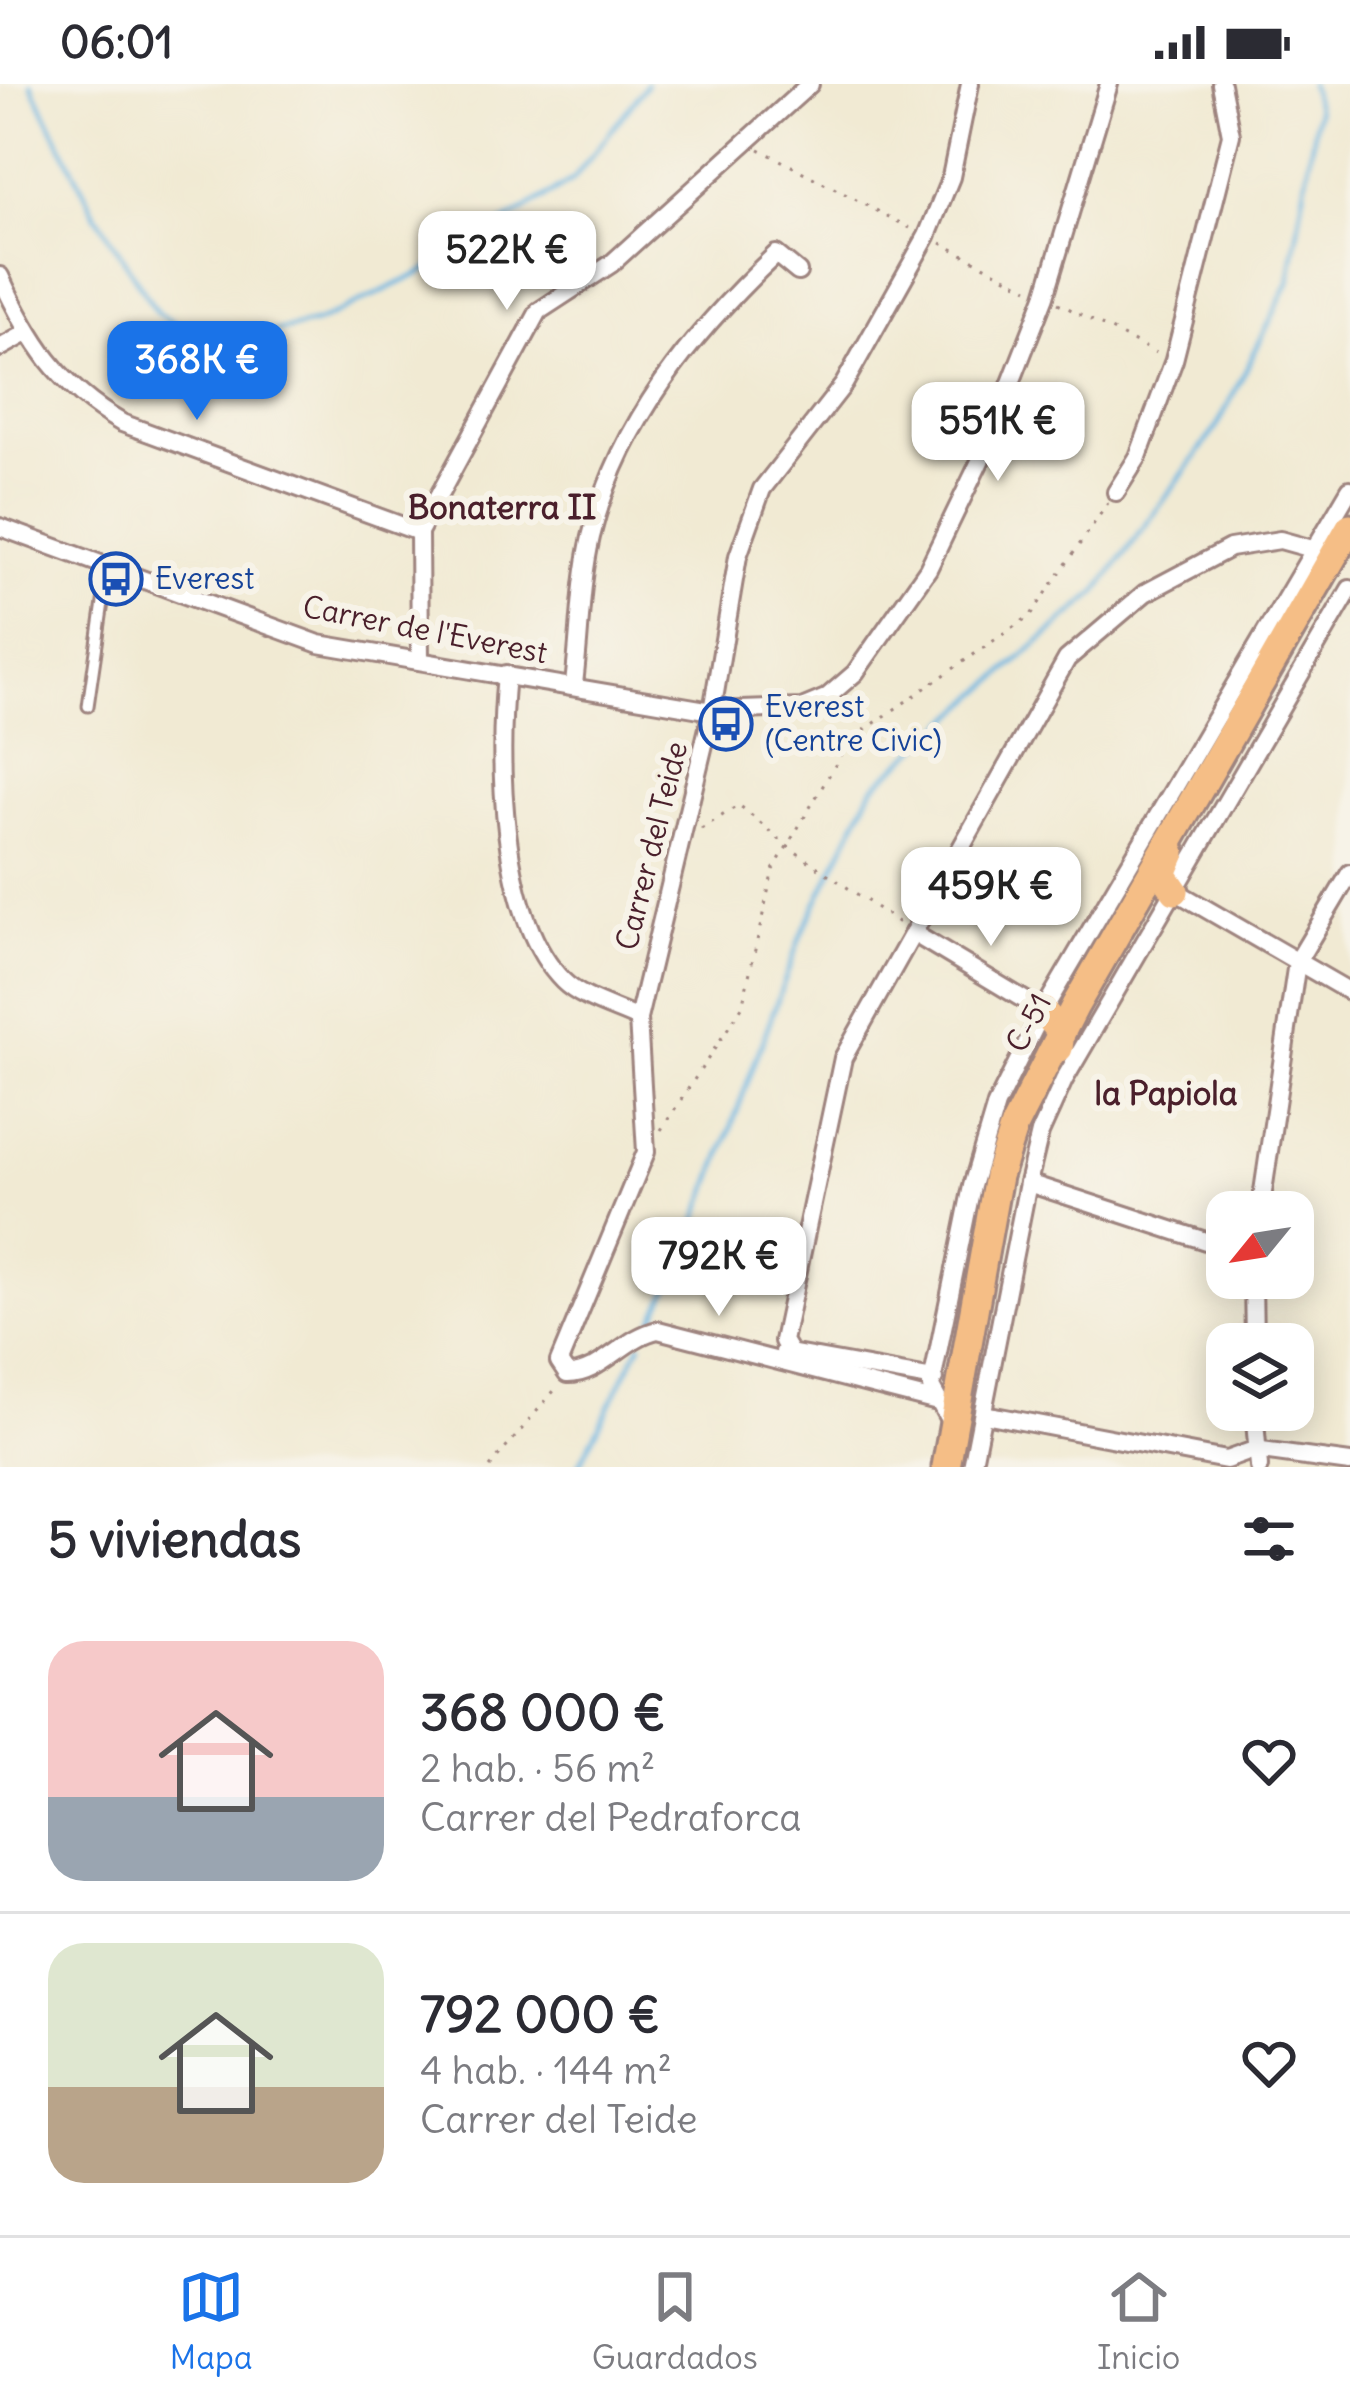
<!DOCTYPE html>
<html lang="es">
<meta charset="utf-8">
<style>
body{margin:0;font-family:Delius,sans-serif;background:#f2f2f3;color:#2b2b33;height:100vh;display:flex;flex-direction:column;font-size:45px;white-space:nowrap}
*{box-sizing:border-box;margin:0}
p{font-size:39px;color:#7c7c81}
.icon{flex:none;width:66px;height:66px;fill:none;stroke:currentColor;stroke-width:2;stroke-linecap:round;stroke-linejoin:round}
.map{position:relative;height:1383px;overflow:hidden}
.details{display:flex;flex-direction:column;background:#fff;flex:1}
.details>*{flex:none}
.needle{width:78px;rotate:240deg}
.fabs{position:absolute;left:1206px;top:1107px;display:grid;gap:24px}
.fabs a{display:grid;place-items:center;width:108px;height:108px;border-radius:24px;background:#fff;box-shadow:0 6px 30px #0003;font-size:60px}
.price{position:absolute;translate:-50% -102px;padding:0 27px;border-radius:24px;background:#fff;color:#222;font-size:39px;line-height:78px;filter:drop-shadow(0 3px 6px #0008)}
.price::after{content:'';position:absolute;left:50%;top:72px;width:36px;height:27px;margin-left:-18px;background:inherit;clip-path:polygon(0 0,100% 0,50% 100%)}
.price.current{background:#1a73e8;color:#fff}
ul{padding:0;list-style:none}
li{display:flex;align-items:center;gap:36px;height:300px;padding:0 48px}
li+li{border-top:3px solid #e1e1e2}
li span{display:grid;place-items:center;flex:none;width:336px;height:240px;border-radius:36px;color:#555}
li>.icon{margin-inline-start:auto}
span .icon{width:144px;height:144px;fill:#fffc;stroke-width:1}
li b{font-size:51px}
h2{display:flex;justify-content:space-between;align-items:center;height:144px;padding:0 48px;font-size:51px}
.status{display:flex;justify-content:space-between;align-items:center;height:84px;padding:0 60px;background:#fff;direction:ltr}
.status svg{height:33px;fill:currentColor}
.tab-bar{display:flex;justify-content:space-around;align-items:center;height:168px;border-top:3px solid #e1e1e2;background:#fff;font-size:33px;color:#7c7c81}
.tab-bar a{display:grid;justify-items:center;gap:6px}
.tab-bar .current{color:#1a73e8}
.map>svg:first-child{display:block}
.lines{fill:none;stroke-linecap:round;stroke-linejoin:round}
.stream{stroke:#68b5e2;stroke-width:4.5}
.lane-casing{stroke:#9e847f;stroke-width:15}
.street-casing{stroke:#9e847f;stroke-width:22}
.primary-casing{stroke:#9e847f;stroke-width:33}
.path{stroke:#9e847f;stroke-width:3;stroke-dasharray:3 9;stroke-linecap:butt}
.lane{stroke:#fff;stroke-width:9}
.street{stroke:#fff;stroke-width:16}
.primary{stroke:#f5be86;stroke-width:27}
.labels{text-anchor:middle;stroke-width:12;stroke-linejoin:round;paint-order:stroke}
.transit-label{font-size:30px;fill:#164399;stroke:#f7f3e8;text-anchor:start}
.street-label{font-size:30px;fill:#4a1f2b;stroke:#f7f3e8}
.neighbourhood-label{font-size:33px;font-weight:bold;fill:#4a1f2b;stroke:#f7f3e8}
</style>
<div class="status"><b>06:01</b><svg viewBox="0 0 49 12"><path d="M0 12V9h3v3zM5 12V6h3v6zM10 12V3h3v9zM15 12V0h3v12zM26 1h20v11H26zM47 4h2v5h-2z"/></svg></div>
<div class="map">
<svg width="1350" height="1383" viewBox="0 0 1350 1383">
<rect width="100%" height="100%" fill="#f7f3e8"/>
<filter id="ink" filterUnits="userSpaceOnUse"><feTurbulence type="fractalNoise" baseFrequency=".00833" numOctaves="2"/><feDisplacementMap in="SourceGraphic" scale="24" xChannelSelector="R" yChannelSelector="G"/><feConvolveMatrix kernelMatrix="1 2 1 2 8 2 1 2 1" color-interpolation-filters="sRGB"/></filter>
<filter id="wash" filterUnits="userSpaceOnUse"><feTurbulence type="fractalNoise" baseFrequency=".004" numOctaves="4" result="noise"/><feDisplacementMap in="SourceGraphic" scale="48" xChannelSelector="R" yChannelSelector="G"/><feGaussianBlur stdDeviation="2.7" result="paint"/><feColorMatrix in="noise" values="0 0 0 0 0 0 0 0 0 0 0 0 0 0 0 0 0 1.4 0 .05"/><feComposite in="paint" operator="in"/></filter>
<g filter="url(#wash)">
<rect width="100%" height="100%" fill="#f1ead3"/>
<g class="lines">
<g class="stream">
<path d="M31,0L93,126L157,229L210,261L316,239L425,187L573,96L647,0"/>
<path d="M649,1244L682,1179L801,851L873,703L1097,508L1217,343L1289,199L1317,27L1310,0"/>
<path d="M578,1383L641,1260"/>
</g>
</g>
</g>
<g filter="url(#ink)">
<g class="lines">
<g class="lane-casing">
<path id="lane" d="M88,622L108,484"/>
</g>
<g class="street-casing">
<g id="street">
<path d="M0,192C30,257 58,302 122,339L419,448"/>
<path d="M0,264L27,249"/>
<path d="M1116,408L1138,373L1174,276L1231,51L1221,0"/>
<path d="M0,443L319,560L712,627L802,624L826,614L855,589L928,485L982,373L1045,212L1109,0"/>
<path d="M420,577L419,448L539,227L611,180L810,0"/>
<path d="M506,590C498,674 499,833 563,897C581,915 615,924 638,935"/>
<path d="M574,600C580,552 580,500 591,453C618,340 693,248 776,170L798,188"/>
<path d="M1175,807L1350,908"/>
<path d="M913,849L1043,927"/>
<path d="M1028,1099L1227,1164"/>
<path d="M1260,1128L1297,878L1350,789"/>
<path d="M1253,1194L1254,1260"/>
<path d="M784,1268L934,1295"/>
<path d="M797,1280L783,1257L843,974L1067,575L1145,509L1230,464L1280,456L1316,466"/>
<path d="M934,1317L658,1246C624,1253 600,1291 567,1290L559,1278L646,1068L638,935L712,627L738,472L762,405L844,300L927,152L951,93L970,0"/>
<path d="M1254,1326L1259,1383"/>
<path d="M984,1330L1226,1376L1254,1366L1350,1379"/>
<path d="M953,1343L931,1303L972,1102L996,1021L1043,927L1350,405"/>
<path d="M972,1383L1028,1099L1040,1049L1064,996L1350,505"/>
</g>
</g>
<g class="primary-casing">
<g id="primary">
<path d="M1172,769L1163,790L1175,807"/>
<path d="M1043,927L1061,948L1059,964"/>
<path d="M946,1383L998,1092L1014,1042L1075,922L1350,443"/>
</g>
</g>
<g class="path">
<path d="M759,65L910,144"/>
<path d="M941,159L1028,204"/>
<path d="M1058,219L1156,269"/>
<path d="M701,745L739,721L787,762L902,841"/>
<path d="M661,1046L742,923L773,786L850,656L1031,531L1108,419"/>
<path d="M490,1383L558,1302"/>
</g>
<use href="#lane" class="lane"/>
<use href="#street" class="street"/>
<use href="#primary" class="primary"/>
</g>
</g>
<defs>
<g id="bus-ring" transform="scale(2.7)"><circle r="9.5" fill="#f7f3e8" stroke="#1a4fb4" stroke-width="1.5"/><path d="M-5-6H5V4H4V6H2V4H-2V6H-4V4H-5ZM-3.5-4V0h7V-4ZM-3.5 1.2v1.5H-2V1.2ZM2 1.2v1.5H3.5V1.2Z" fill="#1a4fb4"/></g>
</defs>
<g fill-rule="evenodd">
<use href="#bus-ring" x="116" y="495"/>
<use href="#bus-ring" x="726" y="640"/>
</g>
<g class="labels">
<g class="transit-label">
<text x="155" y="505">Everest</text>
<text x="765" y="633">Everest<tspan x="765" dy="34">(Centre Civic)</tspan></text>
</g>
<g class="street-label">
<text transform="translate(425 546) rotate(11)" y="10">Carrer de l'Everest</text>
<text transform="translate(652 762) rotate(-76)" y="10">Carrer del Teide</text>
<text transform="translate(1029 939) rotate(-62)" y="10">C-51</text>
</g>
<g class="neighbourhood-label">
<text x="502" y="435">Bonaterra II</text>
<text x="1166" y="1021">la Papiola</text>
</g>
</g>
</svg>
<div class="fabs">
<a><svg class="needle" viewBox="-14 -14 28 28"><path d="M0-13l5 13h-10z" fill="#e53935"/><path d="M0 13l5-13h-10z" fill="#7c7c81"/></svg></a>
<a><svg class="icon" aria-label="layers" viewBox="0 0 24 24"><path d="M12 4l9 5-9 5-9-5zM3 14l9 5 9-5"/></svg></a>
</div>
<b class="price" style="left:507px;top:229px">522K €</b>
<b class="price current" style="left:197px;top:339px">368K €</b>
<b class="price" style="left:998px;top:400px">551K €</b>
<b class="price" style="left:991px;top:865px">459K €</b>
<b class="price" style="left:719px;top:1235px">792K €</b>
</div>
<section class="details">
<h2>5 viviendas<svg class="icon" aria-label="filters" viewBox="0 0 24 24"><path d="M4 7h16M4 17h16"/><circle cx="9" cy="7" r="2"/><circle cx="15" cy="17" r="2"/></svg></h2>
<ul>
<li><span style="background:linear-gradient(#f6c9c9 65%,#9aa5b1 0)"><svg class="icon" aria-label="home" viewBox="0 0 24 24"><path d="M3 11l9-7 9 7M6 9v11h12V9"/></svg></span><div><b>368 000 €</b><p>2 hab. · 56 m²</p><p>Carrer del Pedraforca</p></div><svg class="icon" aria-label="heart" viewBox="0 0 24 24"><path d="M12 20l-8-8c-3-5 5-10 8-4 3-6 11-1 8 4z"/></svg></li>
<li><span style="background:linear-gradient(#dfe7d0 60%,#b9a48a 0)"><svg class="icon" aria-label="home" viewBox="0 0 24 24"><path d="M3 11l9-7 9 7M6 9v11h12V9"/></svg></span><div><b>792 000 €</b><p>4 hab. · 144 m²</p><p>Carrer del Teide</p></div><svg class="icon" aria-label="heart" viewBox="0 0 24 24"><path d="M12 20l-8-8c-3-5 5-10 8-4 3-6 11-1 8 4z"/></svg></li>
</ul>
</section>
<nav class="tab-bar">
<a class="current"><svg class="icon" aria-label="map" viewBox="0 0 24 24"><path d="M3 6l6-2 6 2 6-2v14l-6 2-6-2-6 2zM9 4v14M15 6v14"/></svg>Mapa</a>
<a><svg class="icon" aria-label="saved" viewBox="0 0 24 24"><path d="M7 4h10v16l-5-4-5 4z"/></svg>Guardados</a>
<a><svg class="icon" aria-label="home" viewBox="0 0 24 24"><path d="M3 11l9-7 9 7M6 9v11h12V9"/></svg>Inicio</a>
</nav>
